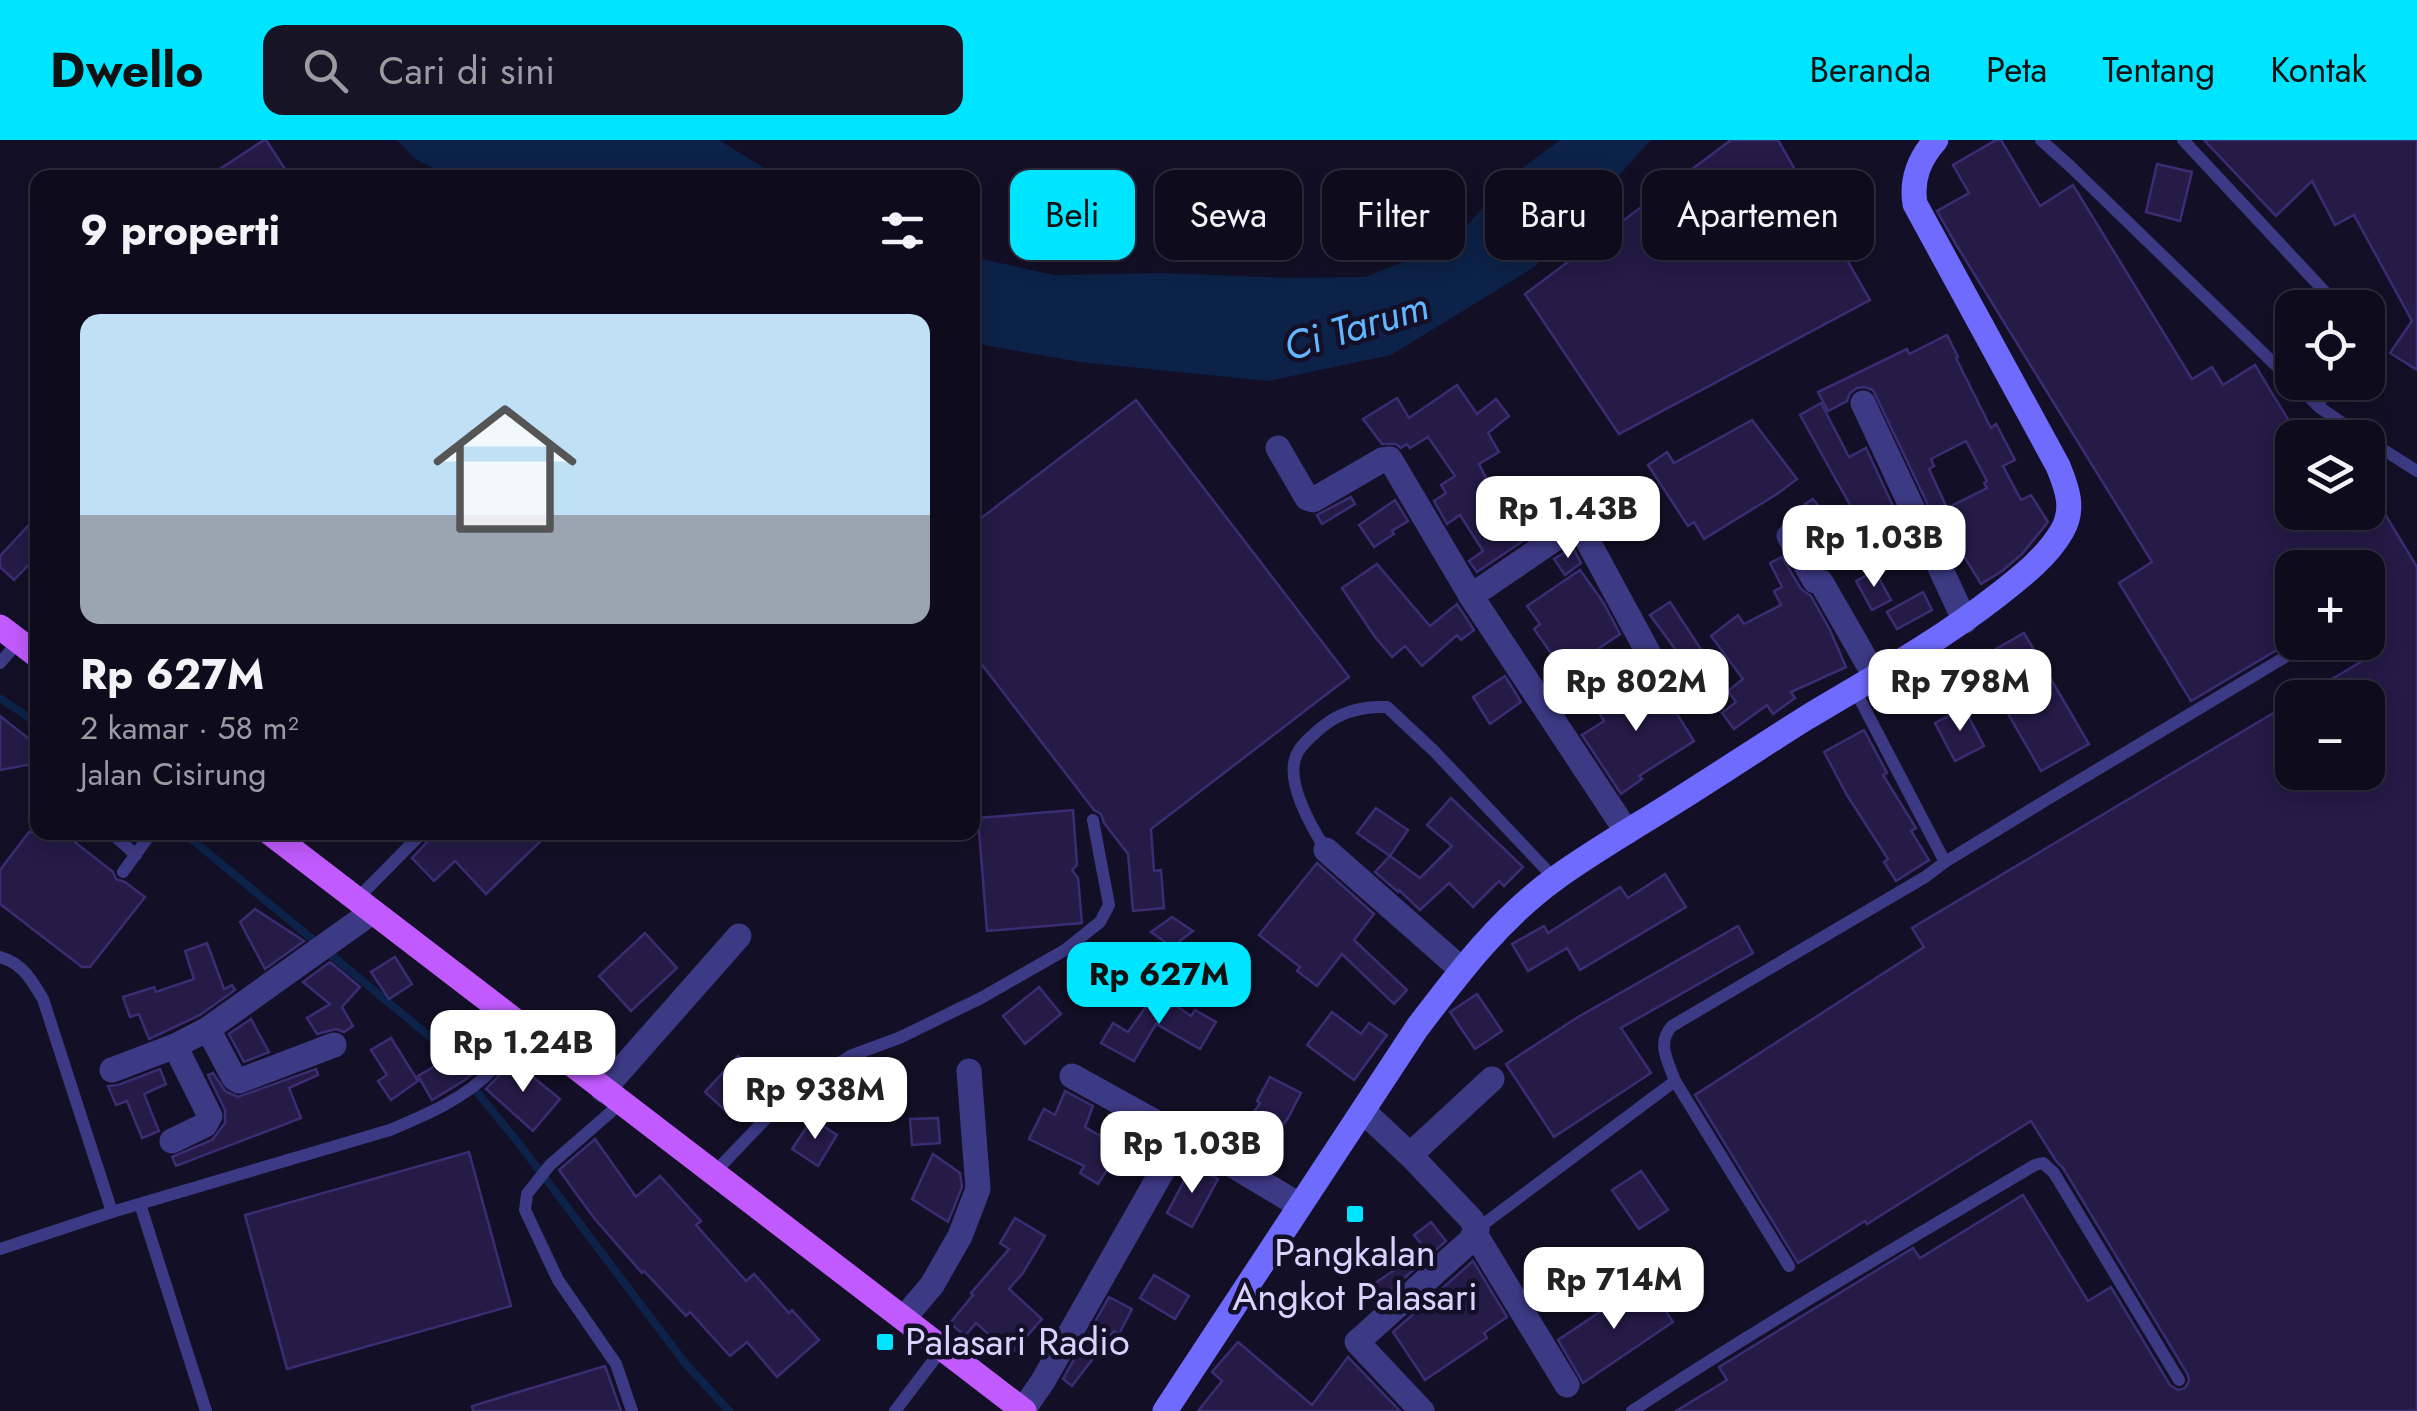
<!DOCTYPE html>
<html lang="id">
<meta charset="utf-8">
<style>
body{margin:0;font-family:Jost,sans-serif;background:#171425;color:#f1f3f6;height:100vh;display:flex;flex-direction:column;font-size:38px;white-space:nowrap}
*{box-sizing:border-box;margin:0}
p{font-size:32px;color:#9b9ba3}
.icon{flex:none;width:55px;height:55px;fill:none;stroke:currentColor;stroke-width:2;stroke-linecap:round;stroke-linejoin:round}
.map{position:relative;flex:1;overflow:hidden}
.side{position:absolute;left:30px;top:30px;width:950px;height:670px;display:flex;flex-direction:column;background:#0e0b1c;border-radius:20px;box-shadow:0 5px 25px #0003,0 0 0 2px #2e2b3b}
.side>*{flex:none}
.top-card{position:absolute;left:1010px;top:30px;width:950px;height:90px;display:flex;gap:20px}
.buttons{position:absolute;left:2275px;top:150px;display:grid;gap:20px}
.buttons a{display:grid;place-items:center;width:110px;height:110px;border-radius:20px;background:#0e0b1c;box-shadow:0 5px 25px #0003,0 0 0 2px #2e2b3b;font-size:50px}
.price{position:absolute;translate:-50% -85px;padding:0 22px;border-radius:20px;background:#fff;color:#222;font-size:32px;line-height:65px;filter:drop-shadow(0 2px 5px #0008)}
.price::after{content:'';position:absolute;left:50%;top:60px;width:30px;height:22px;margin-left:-15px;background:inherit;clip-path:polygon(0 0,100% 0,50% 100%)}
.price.selected{background:#00e5ff;color:#111}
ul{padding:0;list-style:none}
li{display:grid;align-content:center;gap:20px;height:530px;padding:0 50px}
li span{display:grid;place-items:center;height:310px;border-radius:20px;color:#555}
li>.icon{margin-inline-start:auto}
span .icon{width:180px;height:180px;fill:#fffc;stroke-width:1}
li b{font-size:42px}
h2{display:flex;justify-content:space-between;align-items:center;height:120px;padding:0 50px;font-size:42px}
.chip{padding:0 35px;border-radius:20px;background:#0e0b1c;box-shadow:0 5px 25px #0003,0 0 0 2px #2e2b3b;font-size:35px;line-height:90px}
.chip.selected{background:#00e5ff;color:#111}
header{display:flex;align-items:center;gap:60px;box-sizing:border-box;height:140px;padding:0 50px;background:#00e5ff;color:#111}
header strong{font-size:48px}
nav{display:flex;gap:55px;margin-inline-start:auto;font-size:35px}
.search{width:700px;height:90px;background:#171425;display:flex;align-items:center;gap:25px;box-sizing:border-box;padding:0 35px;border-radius:20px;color:#9b9ba3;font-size:38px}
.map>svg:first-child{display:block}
.water{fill:#0c2248}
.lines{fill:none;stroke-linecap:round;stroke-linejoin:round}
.stream{stroke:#0c2248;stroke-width:8}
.building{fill:#241b47;stroke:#3b2d73;stroke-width:2.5;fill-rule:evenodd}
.lane{stroke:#3d3a85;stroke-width:12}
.street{stroke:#3d3a85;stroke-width:25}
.secondary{stroke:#6f6bff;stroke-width:25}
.primary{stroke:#c25bff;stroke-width:25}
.poi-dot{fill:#00e5ff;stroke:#130f26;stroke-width:4}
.labels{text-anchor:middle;stroke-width:9;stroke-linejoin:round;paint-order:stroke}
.poi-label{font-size:38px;fill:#d9d4ff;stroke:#130f26}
.water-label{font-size:40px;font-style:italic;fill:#62b6ff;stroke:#130f26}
</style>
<header>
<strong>Dwello</strong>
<div class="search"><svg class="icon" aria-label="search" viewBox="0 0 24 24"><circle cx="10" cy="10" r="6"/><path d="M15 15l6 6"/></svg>Cari di sini</div>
<nav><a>Beranda</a><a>Peta</a><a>Tentang</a><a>Kontak</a></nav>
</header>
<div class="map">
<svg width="2417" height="1271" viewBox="0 0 2417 1271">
<rect width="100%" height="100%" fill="#130f26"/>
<g class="water">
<path d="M397,0H719L779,37H451L415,19Z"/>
<path d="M1560,0H1651L1536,126L1391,215L1268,241L1080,222L973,203V117L1054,135L1164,133L1290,138L1365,137L1421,115L1467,86L1506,40Z"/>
</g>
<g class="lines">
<g class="stream">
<path d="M0,558L38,584"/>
<path d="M183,692L435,901L453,923"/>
<path d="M472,946L517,1001L685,1223L729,1271"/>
</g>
</g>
<g class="building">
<path d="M264,0H266L291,38H206Z"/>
<path d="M1731,0H1778L1870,160L1619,294L1525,154Z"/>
<path d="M1996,0H2001L2040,66L2073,45L2192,239L2212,227L2223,245L2255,225L2292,286V372H2368V346L2417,427V1271H1676L1727,1240L1719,1227L1737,1216L1913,1108L1920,1118L2023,1055L2088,1161L2111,1147L2170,1245L2178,1250L2185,1248L2189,1241L2188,1235L2063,1028L2056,1021L2031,981L1867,1084L1865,1081L1798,1123L1695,955L1924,807L1912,788L2292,562V632H2368V558H2300L2379,511L2368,492V428H2292V501L2191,561L2119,443L2152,422L1957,106L1937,71L1969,53L1953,25Z"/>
<path d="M2204,0H2417V230L2390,213L2412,181L2354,75L2335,85L2312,41L2276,76Z"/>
<path d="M2157,24L2192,32L2180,81L2146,72Z"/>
<path d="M1947,195L1958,217L1956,218L1991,288L1996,284L2015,320L2003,326L2021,360L2031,355L2048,382L2022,414L2002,431L1981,444L1961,411L1952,415L1873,250L1865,247L1857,248L1850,253L1847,261L1828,271L1818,252L1907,209L1909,214ZM1966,301L1987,341L1984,343L1987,348L1947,368L1929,329L1934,326L1931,319Z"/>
<path d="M1457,245L1477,274L1496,259L1509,276L1488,293L1499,312L1479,324L1498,361L1515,350L1528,369L1523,372L1536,392L1477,432L1469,421L1483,411L1460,375L1447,384L1434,361L1446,353L1441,345L1455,336L1428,297L1410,308L1407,304L1401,308L1396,304H1382L1363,279L1397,258L1409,278Z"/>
<path d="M1136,260L1349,537L1151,689L1154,731L1161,730L1164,768L1133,771L1128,714L1104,683L1101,674L1094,670L972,512V385Z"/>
<path d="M1821,263L1849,317L1866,308L1893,366L1859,381L1800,275Z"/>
<path d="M1752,280L1797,339L1777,354L1704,399L1694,382L1688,386L1648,325L1667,312L1674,323Z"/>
<path d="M1351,357L1355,364L1322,384L1317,375Z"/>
<path d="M1813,359L1851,409L1824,424L1812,403L1821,398L1805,364Z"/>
<path d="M1395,360L1408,381L1392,391L1394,394L1374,407L1359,385Z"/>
<path d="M38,375V415L14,440L0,427V416Z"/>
<path d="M1573,408L1581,423L1565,435L1554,419Z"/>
<path d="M1782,417L1801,449L1811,456L1830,490L1846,527L1791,552L1795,558L1773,574L1767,565L1734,589L1722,573L1736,562L1728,551L1743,539L1711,496L1738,475L1744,484L1781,465L1774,451L1782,447L1770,423Z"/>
<path d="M1377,424L1430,486L1457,464L1474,490L1461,500L1457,495L1422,526L1405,506L1392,517L1375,497L1342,448Z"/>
<path d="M1580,430L1603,462L1620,494L1564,532L1534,489L1540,484L1527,466Z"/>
<path d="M1875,431L1891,460L1872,470L1856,441Z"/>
<path d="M1923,452L1932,470L1897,489L1887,472Z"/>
<path d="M1670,462L1704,514L1687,525L1650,475Z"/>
<path d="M2024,493L2089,604L2041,631L1977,520Z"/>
<path d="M1505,536L1521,562L1490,584L1473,557Z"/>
<path d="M1655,539L1694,601L1639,636L1642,639L1621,654L1582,595L1604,581L1591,559L1610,546L1621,564Z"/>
<path d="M1964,568L1984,606L1955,621L1935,583Z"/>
<path d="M0,576L38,606V623L0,630Z"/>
<path d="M1864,590L1887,633L1883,635L1916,688L1911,691L1929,720L1896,741L1884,722L1888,719L1847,655L1824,612Z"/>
<path d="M1451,658L1523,727L1504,746L1499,741L1473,767L1449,743L1420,770L1399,750L1398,752L1375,732L1390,716L1420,738L1452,706L1427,685Z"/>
<path d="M1376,668L1408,690L1390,716L1357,693Z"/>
<path d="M1073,670L1077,725L1072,730L1078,738L1082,783L987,791L978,678Z"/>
<path d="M29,692H62L113,732L116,739L125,742L145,757L90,827H82L0,764V730Z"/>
<path d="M433,692H550L486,754L455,721L434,741L412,718L430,699Z"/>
<path d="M1317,723L1374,774L1354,800L1407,850L1394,864L1342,814L1317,846L1297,831L1300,827L1259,795Z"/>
<path d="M1665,734L1686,767L1580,830L1567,808L1528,831L1512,804L1544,786L1548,793L1620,747L1628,758Z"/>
<path d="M255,769L304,801L265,829L240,782Z"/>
<path d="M1172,777L1193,791L1172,807L1151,792Z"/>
<path d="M1738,786L1753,813L1621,888L1651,933L1554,997L1506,924L1578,877Z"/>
<path d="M645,793L677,828L631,871L599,836Z"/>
<path d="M207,803L224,849L232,845L235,850L200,875L149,899L139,874L130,877L123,857L154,847L156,852L194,839L185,811Z"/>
<path d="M1129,808L1143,827L1116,846L1102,828Z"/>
<path d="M395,817L412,844L389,859L371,832Z"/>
<path d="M330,822L360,847L342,867L353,886L344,892L336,889L317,894L307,878L330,864L303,842Z"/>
<path d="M1039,847L1061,874L1025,904L1003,876Z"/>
<path d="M1159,848L1172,856L1169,861L1191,876L1195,870L1216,882L1200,909L1156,884L1134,921L1101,903L1113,883L1128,892Z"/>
<path d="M1477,854L1502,891L1475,909L1450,872Z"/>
<path d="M1332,872L1361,894L1369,883L1387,895L1354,940L1307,905Z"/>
<path d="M251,879L269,912L244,922L229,894Z"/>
<path d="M469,886L497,908L487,921L465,940L432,960L418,936L460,911L453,906Z"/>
<path d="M391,898L418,941L391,960L378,941L387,935L371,910Z"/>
<path d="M738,916L763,939L730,975L705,952Z"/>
<path d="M513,921L560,959L533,991L486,949Z"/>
<path d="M160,929L166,944L144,954L159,991L142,998L127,961L116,965L108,946L118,945Z"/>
<path d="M316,929L318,935L289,948L301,978L176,1026L172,1017L212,1000L225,983V970L208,935L213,933L225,951L238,957Z"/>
<path d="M1270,937L1301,953L1288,978L1265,1010L1239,994L1260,963L1257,961Z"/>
<path d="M1065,951L1093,966L1085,987L1121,1008L1098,1044L1080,1033L1084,1026L1029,999L1044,969L1055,975Z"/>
<path d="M938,978L940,1003L912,1005L910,979Z"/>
<path d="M812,979L837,995L818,1026L792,1009Z"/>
<path d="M595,999L636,1057L660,1036L701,1081L696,1085L746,1141L754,1134L789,1173L792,1170L819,1200L777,1237L747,1202L730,1216L690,1172L686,1176L644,1131L642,1133L594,1078L559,1030Z"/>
<path d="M469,1012L511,1166L287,1229L245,1075Z"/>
<path d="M933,1014L960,1033L962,1047L948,1082L912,1059Z"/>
<path d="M1192,1026L1218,1039L1192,1087L1167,1073Z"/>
<path d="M1641,1031L1668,1070L1639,1089L1612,1050Z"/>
<path d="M1015,1078L1045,1096L1023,1133L1009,1149L1042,1179L1011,1214L976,1183L965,1196L950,1183L973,1155L971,1153L1009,1109L1000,1103Z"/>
<path d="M1431,1082L1446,1101L1375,1164L1365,1150L1425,1109L1414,1095Z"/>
<path d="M1473,1121L1507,1177L1484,1193L1487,1198L1425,1240L1393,1192Z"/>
<path d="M1154,1135L1189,1156L1175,1179L1140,1158Z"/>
<path d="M1637,1147L1641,1154L1650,1148L1673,1182L1583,1243L1558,1200Z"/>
<path d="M1109,1157L1132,1169L1119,1194L1114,1191L1072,1246L1063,1239Z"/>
<path d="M1238,1202L1312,1265L1348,1217L1400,1271H1198L1222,1241L1212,1232Z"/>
<path d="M605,1226L621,1271H473L472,1266Z"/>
</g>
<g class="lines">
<g class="lane">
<path d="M2041,0L2071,27L2292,241"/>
<path d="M2183,0L2326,153L2333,168"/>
<path d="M2294,242L2319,267L2364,298"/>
<path d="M2319,267L2325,242"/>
<path d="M2368,300L2417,331"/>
<path d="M0,523L19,501"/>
<path d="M1855,550L1945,722"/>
<path d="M110,692L136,715"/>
<path d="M1326,710C1312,688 1285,643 1296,616C1300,605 1313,595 1322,587C1341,571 1363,566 1387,567L1434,611L1555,739"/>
<path d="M123,732L152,692"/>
<path d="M356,760L423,692"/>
<path d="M0,817C23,824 31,839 43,859L112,1072"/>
<path d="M1675,941L1789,1126"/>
<path d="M620,964L550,1025L527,1054L525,1070L558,1140L616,1224L632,1271"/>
<path d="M713,1034L778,966L814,939L850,916L899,898L981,858L1065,810L1100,782L1109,765L1093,680"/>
<path d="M140,1064L206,1271"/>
<path d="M1477,1089L1675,941C1668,921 1656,903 1672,886L1925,737L1945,722L2048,659L2310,502"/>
<path d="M0,1109L112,1072L390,990C428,974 466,958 494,928C505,916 514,901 523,888"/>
<path d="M895,1271L943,1208"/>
<path d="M1632,1271C1763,1184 1900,1105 2035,1025L2043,1023L2054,1033L2179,1240"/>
</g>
<g class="street">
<path d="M1863,263L1965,481"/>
<path d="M1278,308L1307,358L1313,360L1382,320L1390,319L1471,456L1562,394L1577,391L1584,394L1649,514"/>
<path d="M1789,396L1815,441L1821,442L1875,536"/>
<path d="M1471,456L1627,692"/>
<path d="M1326,710L1461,829"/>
<path d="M208,889L234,938L239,941L334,905"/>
<path d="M112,930L175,906L208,889L372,772"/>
<path d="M1072,936L1222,1019L1299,1065"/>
<path d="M603,950L739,796"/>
<path d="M1363,971L1410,1015L1471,1079L1477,1089L1470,1101L1357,1202L1422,1271"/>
<path d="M172,1001L205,985L210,976L175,906"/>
<path d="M1410,1015L1492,939"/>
<path d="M1475,1094L1567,1245"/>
<path d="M904,1178L932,1145L960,1096L978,1049L969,931"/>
<path d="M1023,1270L1043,1241L1181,998"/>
</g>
<path class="secondary" d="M1165,1271L1417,888C1458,834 1500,778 1556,738C1595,710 1637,686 1678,660C1721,633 1763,605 1806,578C1871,539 1938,502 1998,455C2021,437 2047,417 2062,391C2075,369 2067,348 2058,326L1915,64C1911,39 1919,19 1936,0"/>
<g class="primary">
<path d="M0,487L38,516"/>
<path d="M269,692L1024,1271"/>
</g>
</g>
<g class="poi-dot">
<rect x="1345" y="1064" width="20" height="20" rx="5"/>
<rect x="875" y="1192" width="20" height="20" rx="5"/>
</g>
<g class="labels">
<g class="poi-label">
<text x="1355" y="1126">Pangkalan<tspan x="1355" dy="44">Angkot Palasari</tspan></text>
<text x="905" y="1215" text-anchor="start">Palasari Radio</text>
</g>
<g class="water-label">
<text transform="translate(1356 186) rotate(-17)" y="14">Ci Tarum</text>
</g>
</g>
</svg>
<div class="buttons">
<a><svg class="icon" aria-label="locate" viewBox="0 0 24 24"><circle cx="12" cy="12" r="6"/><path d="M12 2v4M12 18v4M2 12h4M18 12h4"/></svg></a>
<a><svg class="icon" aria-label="layers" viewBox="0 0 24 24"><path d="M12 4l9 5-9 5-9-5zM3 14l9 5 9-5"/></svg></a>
<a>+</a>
<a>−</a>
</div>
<b class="price" style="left:1568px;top:421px">Rp 1.43B</b>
<b class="price" style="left:1874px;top:450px">Rp 1.03B</b>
<b class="price" style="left:1636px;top:594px">Rp 802M</b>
<b class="price" style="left:1960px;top:594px">Rp 798M</b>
<b class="price selected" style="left:1159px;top:887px">Rp 627M</b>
<b class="price" style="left:523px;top:955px">Rp 1.24B</b>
<b class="price" style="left:815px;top:1002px">Rp 938M</b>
<b class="price" style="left:1192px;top:1056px">Rp 1.03B</b>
<b class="price" style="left:1614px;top:1192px">Rp 714M</b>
<div class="top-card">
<a class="chip selected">Beli</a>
<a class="chip">Sewa</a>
<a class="chip">Filter</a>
<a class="chip">Baru</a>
<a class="chip">Apartemen</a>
</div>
<section class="side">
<h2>9 properti<svg class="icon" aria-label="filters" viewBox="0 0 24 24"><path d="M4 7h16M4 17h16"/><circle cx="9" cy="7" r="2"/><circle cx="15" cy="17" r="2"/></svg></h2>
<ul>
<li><span style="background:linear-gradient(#bfe0f5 65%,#9aa5b1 0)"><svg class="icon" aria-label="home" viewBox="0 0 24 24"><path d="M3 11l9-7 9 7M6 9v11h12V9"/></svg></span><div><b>Rp 627M</b><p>2 kamar · 58 m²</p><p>Jalan Cisirung</p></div></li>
</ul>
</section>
</div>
